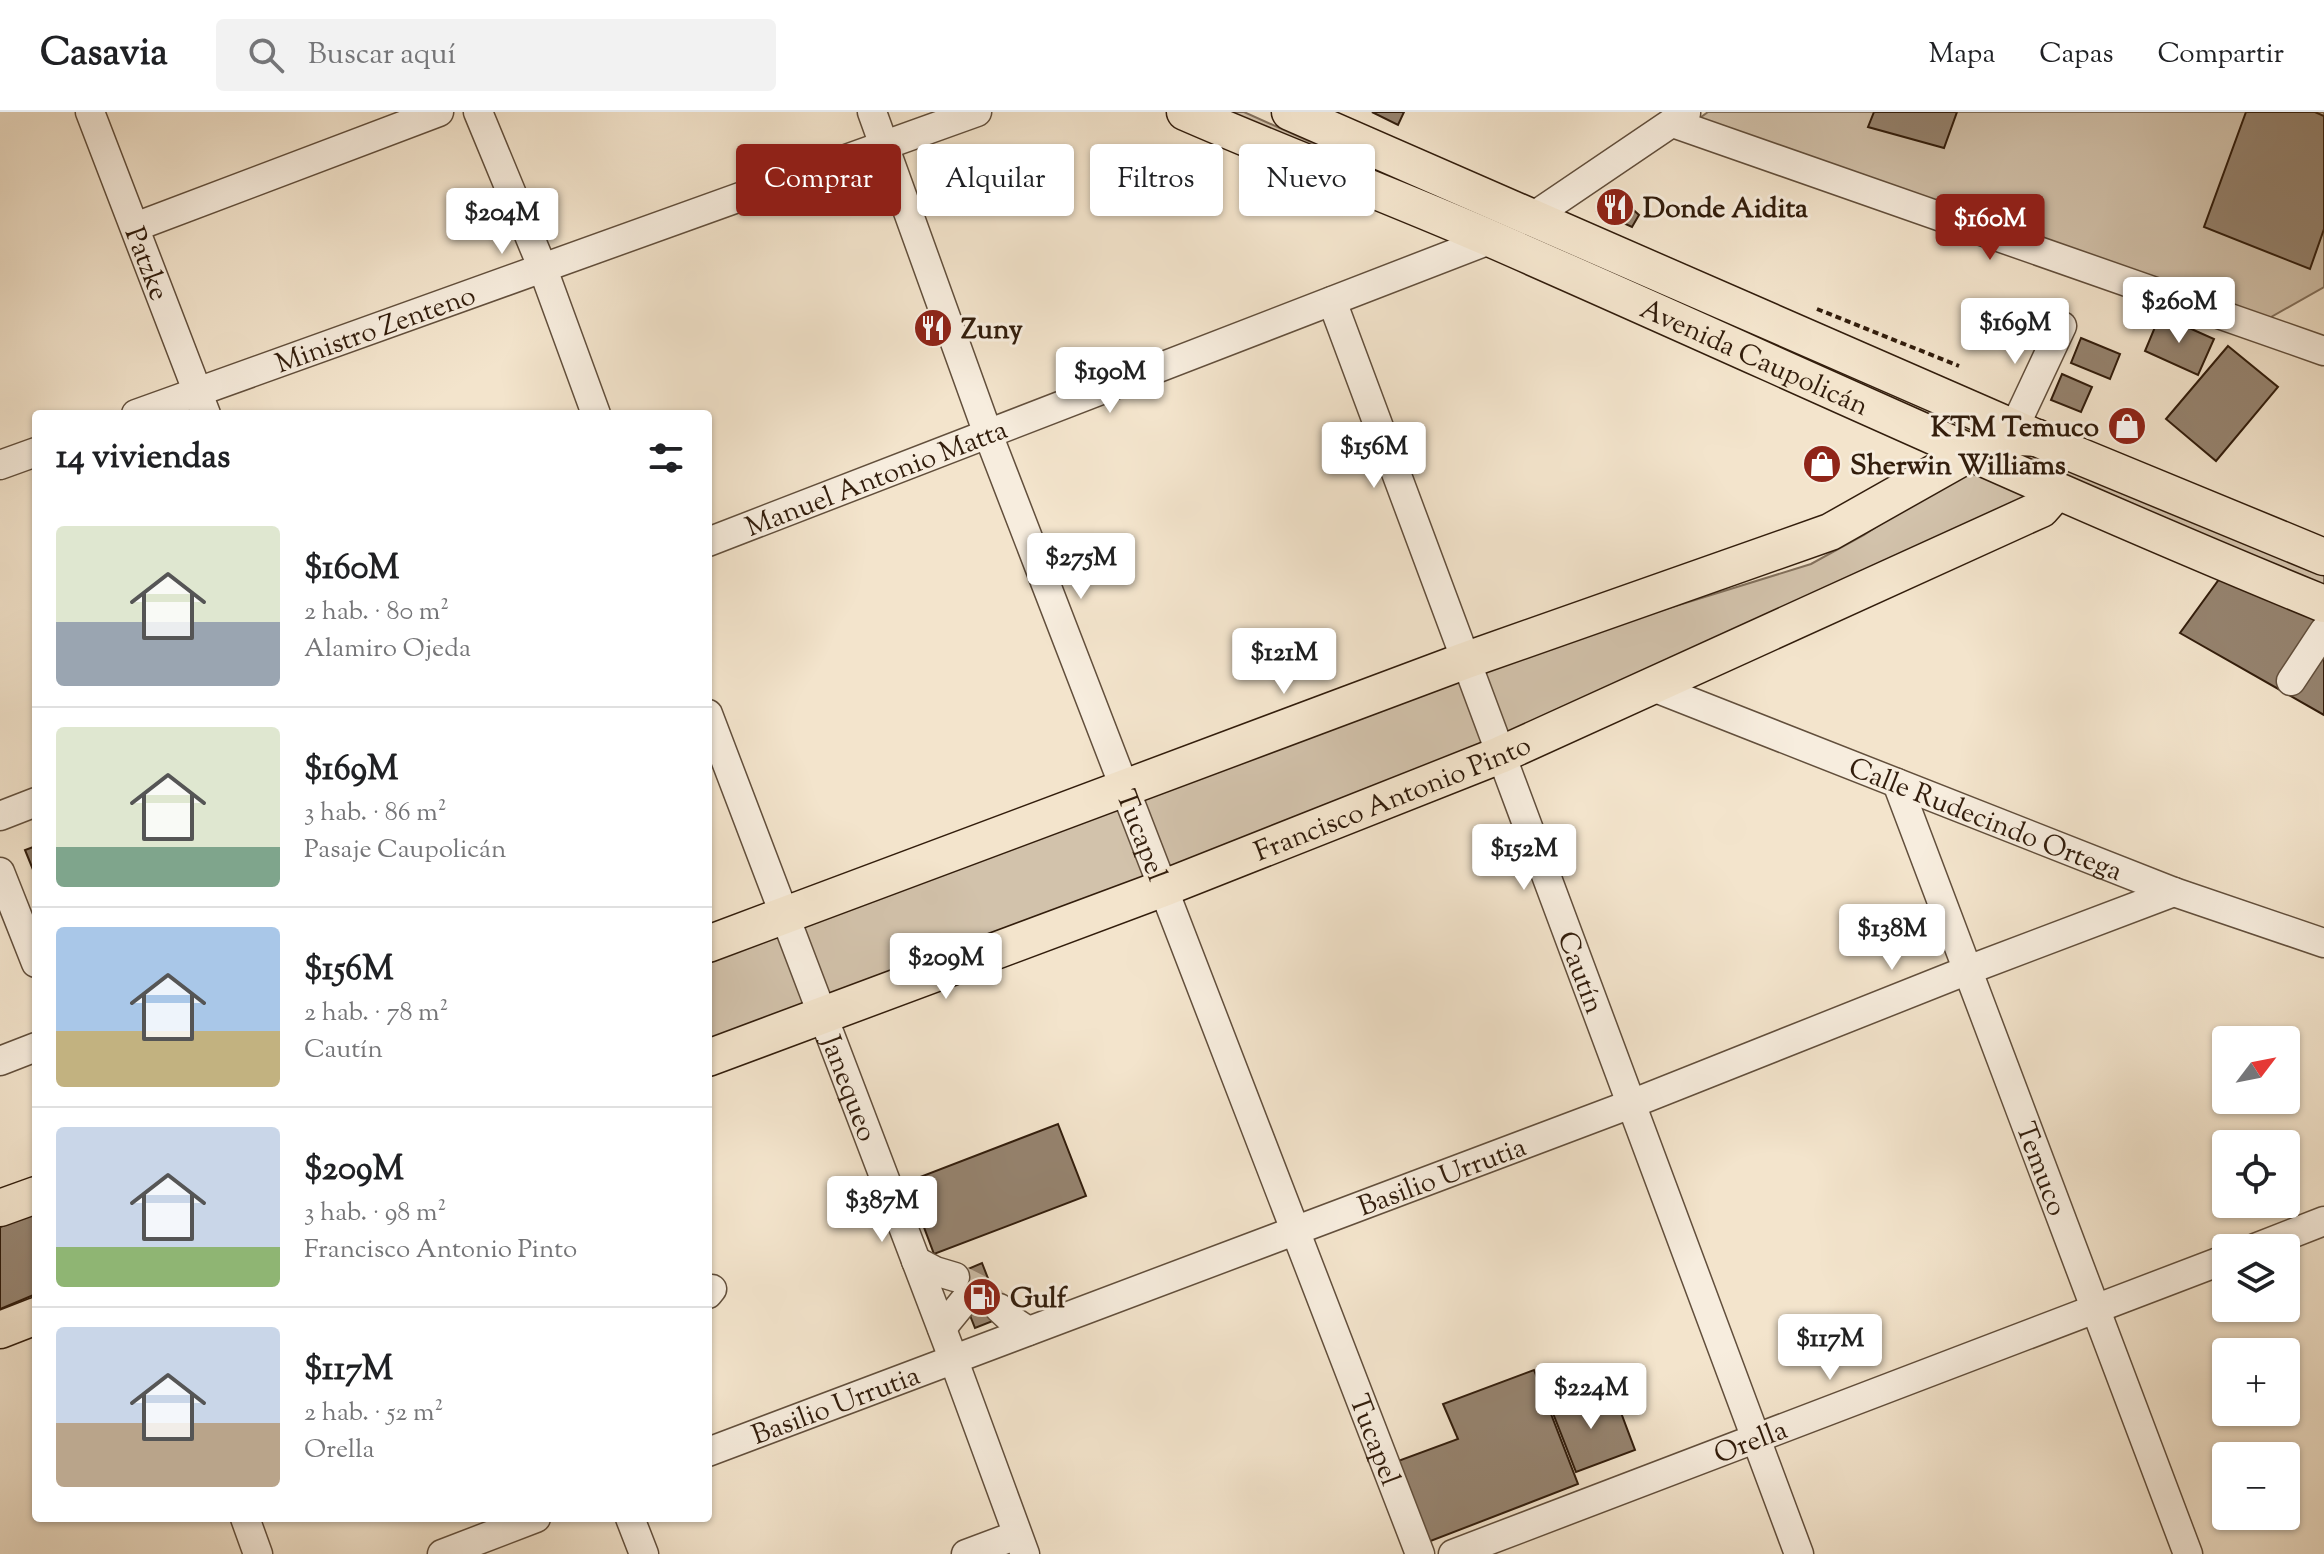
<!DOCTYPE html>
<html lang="es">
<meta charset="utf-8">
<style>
body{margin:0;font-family:"Sorts Mill Goudy",serif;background:#f2f2f2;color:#202124;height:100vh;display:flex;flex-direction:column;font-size:30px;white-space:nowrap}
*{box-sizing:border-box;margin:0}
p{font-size:26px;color:#757577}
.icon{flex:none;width:44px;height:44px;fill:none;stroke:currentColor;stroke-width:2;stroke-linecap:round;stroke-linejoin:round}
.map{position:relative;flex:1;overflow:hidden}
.panel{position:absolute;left:32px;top:298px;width:680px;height:1112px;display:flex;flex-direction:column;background:#fff;border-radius:8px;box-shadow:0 2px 6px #0004}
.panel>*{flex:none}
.guide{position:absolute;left:736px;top:32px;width:760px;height:72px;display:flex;gap:16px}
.needle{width:52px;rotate:58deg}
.buttons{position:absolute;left:2212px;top:914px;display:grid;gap:16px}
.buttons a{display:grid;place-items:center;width:88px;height:88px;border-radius:8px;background:#fff;box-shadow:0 2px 6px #0004;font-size:40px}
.price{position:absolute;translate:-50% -68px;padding:0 18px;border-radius:8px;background:#fff;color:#222;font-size:26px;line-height:52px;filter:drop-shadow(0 2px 4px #0008)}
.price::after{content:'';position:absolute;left:50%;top:48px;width:24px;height:18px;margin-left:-12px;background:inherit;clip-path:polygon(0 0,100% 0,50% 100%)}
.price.selected{background:#8f2418;color:#fff}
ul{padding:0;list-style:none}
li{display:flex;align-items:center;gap:24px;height:200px;padding:0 24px}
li+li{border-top:2px solid #e0e0e0}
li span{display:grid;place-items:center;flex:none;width:224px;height:160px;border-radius:8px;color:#555}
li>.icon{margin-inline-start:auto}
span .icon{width:96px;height:96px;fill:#fffc;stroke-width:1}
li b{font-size:34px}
h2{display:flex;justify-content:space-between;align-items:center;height:96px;padding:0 24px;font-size:34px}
.pill{padding:0 28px;border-radius:8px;background:#fff;box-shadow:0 2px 6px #0004;font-size:28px;line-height:72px}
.pill.selected{background:#8f2418;color:#fff}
header{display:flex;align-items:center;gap:48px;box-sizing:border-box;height:112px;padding:0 40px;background:#fff;border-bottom:2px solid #e0e0e0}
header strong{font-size:38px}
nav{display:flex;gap:44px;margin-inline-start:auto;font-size:28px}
.search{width:560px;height:72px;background:#f2f2f2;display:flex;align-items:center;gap:20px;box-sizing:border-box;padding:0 28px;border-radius:8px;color:#757577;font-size:30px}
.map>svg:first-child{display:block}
.green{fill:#d2c2ab;stroke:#82705c;stroke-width:2}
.building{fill:#968470;stroke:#321d0c;stroke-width:2}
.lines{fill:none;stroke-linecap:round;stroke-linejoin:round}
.minor-tunnel{stroke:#ccbca6;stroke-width:28;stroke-dasharray:28 14;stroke-linecap:butt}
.minor-casing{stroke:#624f3c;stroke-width:31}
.major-casing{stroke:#321d0c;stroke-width:39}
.path{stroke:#321d0c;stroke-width:4;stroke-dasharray:6 4;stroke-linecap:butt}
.minor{stroke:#f7edde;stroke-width:28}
.major{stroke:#f3e4cc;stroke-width:36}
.labels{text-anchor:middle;stroke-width:6;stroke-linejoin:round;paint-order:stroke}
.poi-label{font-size:28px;font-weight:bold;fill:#321d0c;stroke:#f7edde;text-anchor:start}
.street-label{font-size:28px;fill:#321d0c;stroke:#f7edde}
</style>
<header>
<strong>Casavia</strong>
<div class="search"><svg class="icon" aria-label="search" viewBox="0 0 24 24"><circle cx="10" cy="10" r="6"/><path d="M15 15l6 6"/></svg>Buscar aquí</div>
<nav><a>Mapa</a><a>Capas</a><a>Compartir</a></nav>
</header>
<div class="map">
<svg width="2324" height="1442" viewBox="0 0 2324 1442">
<rect width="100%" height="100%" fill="#f3e4cc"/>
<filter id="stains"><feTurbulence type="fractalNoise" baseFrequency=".0025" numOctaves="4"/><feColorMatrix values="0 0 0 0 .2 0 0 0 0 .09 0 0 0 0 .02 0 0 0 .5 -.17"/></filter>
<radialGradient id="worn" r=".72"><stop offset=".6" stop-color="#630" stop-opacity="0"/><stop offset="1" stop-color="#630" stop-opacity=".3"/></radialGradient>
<g class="green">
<path d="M1205,0H1244L1526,127L2324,462V478Z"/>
<path d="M1708,0H2324V175L2257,213L1693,11Z"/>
<path d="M1977,353L2034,375L2030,388L1532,619L708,937V848L1501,548L1811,452L1864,423L1962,359Z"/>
</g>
<g class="building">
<path d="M1372,0H1404L1398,13Z"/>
<path d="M1874,0H1957L1944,36L1868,15Z"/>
<path d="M2246,0H2315L2324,4V117L2310,157L2204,115Z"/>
<path d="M1615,81L1639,103L1632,115L1597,99L1600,92Z"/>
<path d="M2160,203L2214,227L2198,263L2145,239Z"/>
<path d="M2081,226L2120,242L2110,267L2071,251Z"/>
<path d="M2228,234L2278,275L2216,349L2166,307Z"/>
<path d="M2062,262L2092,275L2081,300L2051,288Z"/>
<path d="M2220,466L2324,510V603L2180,521Z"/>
<path d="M36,734V765L25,738Z"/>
<path d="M1058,1012L1086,1084L934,1142L907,1070Z"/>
<path d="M36,1101V1182L0,1197V1115Z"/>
<path d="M982,1151L1003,1205L975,1216L954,1163Z"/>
<path d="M1534,1258L1578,1372L1428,1430L1398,1349L1458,1327L1443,1292Z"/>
<path d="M1586,1279L1593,1300L1617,1290L1635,1338L1576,1360L1549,1291Z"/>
</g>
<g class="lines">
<path class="minor-tunnel" d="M955,1165L983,1179L999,1196"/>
<g class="minor-casing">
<g id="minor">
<path id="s1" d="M90,0L206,302"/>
<path d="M478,0L543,157L596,302"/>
<path id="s2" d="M872,0L988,322L1420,1442"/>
<path d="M1673,11L2324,239"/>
<path d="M1531,106L1686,1"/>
<path d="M135,115L439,0"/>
<path id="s3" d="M1332,189L1799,1442"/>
<path id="s4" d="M136,302L977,0"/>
<path d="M2014,316L2062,214"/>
<path d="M0,353L36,340"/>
<path id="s5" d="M708,430L1492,127"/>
<path d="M2291,569L2324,519"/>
<path id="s6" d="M1653,575L2174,780L2324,831"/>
<path id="s7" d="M708,602L953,1246L1025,1442"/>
<path id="s8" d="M1897,671L2188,1442"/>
<path d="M0,704L36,690"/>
<path d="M0,760L36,851"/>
<path d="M0,949L36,935"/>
<path d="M2255,1136L2324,1109"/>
<path d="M916,1149L935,1159L955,1165"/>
<path d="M708,1182L712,1177"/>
<path d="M999,1196L1013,1209L1028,1219"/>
<path d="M942,1216L964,1189"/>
<path id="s9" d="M708,1340L1631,992L1968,858L2174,780"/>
<path d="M245,1406L258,1442"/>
<path d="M630,1406L644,1442"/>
<path d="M442,1442L536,1406"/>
<path d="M966,1442L1017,1423"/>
<path id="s10" d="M1453,1442L2226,1147"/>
</g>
</g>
<g class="major-casing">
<g id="major">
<path id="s11" d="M1185,0C1288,45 1393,84 1496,129C1772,250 2045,378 2324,492"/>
<path d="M1290,0L2062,337L2324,445"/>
<path d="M708,832L1464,549L1830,420L1970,341L2018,325L2038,326"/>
<path id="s12" d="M708,946L1164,776L1500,643L2041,397L2056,380"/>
<path d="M0,1096L36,1083"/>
<path d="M0,1218L36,1204"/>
</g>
</g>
<path class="path" d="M1817,197L1959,254"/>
<use href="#minor" class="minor"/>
<use href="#major" class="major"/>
</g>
<defs>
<g id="restaurant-disc" transform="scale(2)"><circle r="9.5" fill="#8f2418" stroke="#f7edde"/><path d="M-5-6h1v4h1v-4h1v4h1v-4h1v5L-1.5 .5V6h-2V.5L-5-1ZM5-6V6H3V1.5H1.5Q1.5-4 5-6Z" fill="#fff"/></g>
<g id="shop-disc" transform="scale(2)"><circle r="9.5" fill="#8f2418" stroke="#f7edde"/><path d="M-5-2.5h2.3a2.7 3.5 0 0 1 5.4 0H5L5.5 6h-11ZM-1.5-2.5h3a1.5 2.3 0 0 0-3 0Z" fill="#fff"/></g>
<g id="fuel-disc" transform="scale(2)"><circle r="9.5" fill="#8f2418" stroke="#f7edde"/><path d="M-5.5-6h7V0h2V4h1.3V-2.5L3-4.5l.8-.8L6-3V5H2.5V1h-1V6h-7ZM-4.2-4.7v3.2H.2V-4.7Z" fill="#fff"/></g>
</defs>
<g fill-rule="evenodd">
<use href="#restaurant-disc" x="1615" y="95"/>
<use href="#restaurant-disc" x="933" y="216"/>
<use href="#shop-disc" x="2127" y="314"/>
<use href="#shop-disc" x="1822" y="352"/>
<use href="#fuel-disc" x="982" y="1185"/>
</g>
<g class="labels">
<g class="poi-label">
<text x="1643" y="105">Donde Aidita</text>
<text x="961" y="226">Zuny</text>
<text x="2099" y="324" text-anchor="end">KTM Temuco</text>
<text x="1850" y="362">Sherwin Williams</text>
<text x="1010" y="1195">Gulf</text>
</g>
<g class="street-label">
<text dy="10" stroke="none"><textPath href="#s1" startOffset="162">Patzke</textPath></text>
<text dy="10" stroke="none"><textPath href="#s4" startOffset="254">Ministro Zenteno</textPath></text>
<text dy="10" stroke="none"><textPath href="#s11" startOffset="620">Avenida Caupolicán</textPath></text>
<text dy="10" stroke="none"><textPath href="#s5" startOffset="180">Manuel Antonio Matta</textPath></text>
<text dy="10" stroke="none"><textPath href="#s12" startOffset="732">Francisco Antonio Pinto</textPath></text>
<text dy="10" stroke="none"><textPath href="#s6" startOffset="358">Calle Rudecindo Ortega</textPath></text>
<text dy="10" stroke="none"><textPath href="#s2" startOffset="772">Tucapel</textPath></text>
<text dy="10" stroke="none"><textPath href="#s3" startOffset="716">Cautín</textPath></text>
<text dy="10" stroke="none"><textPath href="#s7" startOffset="400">Janequeo</textPath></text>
<text dy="10" stroke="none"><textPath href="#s8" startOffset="412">Temuco</textPath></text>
<text dy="10" stroke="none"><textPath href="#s9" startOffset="784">Basilio Urrutia</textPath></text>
<text dy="10" stroke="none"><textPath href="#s9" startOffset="136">Basilio Urrutia</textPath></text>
<text dy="10" stroke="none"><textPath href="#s2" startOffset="1420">Tucapel</textPath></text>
<text dy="10" stroke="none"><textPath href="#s10" startOffset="318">Orella</textPath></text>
</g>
</g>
<rect width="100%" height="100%" filter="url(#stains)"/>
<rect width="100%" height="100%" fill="url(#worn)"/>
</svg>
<div class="buttons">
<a><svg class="needle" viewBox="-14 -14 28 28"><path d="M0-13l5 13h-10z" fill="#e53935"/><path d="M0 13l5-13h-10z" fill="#757577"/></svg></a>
<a><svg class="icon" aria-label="locate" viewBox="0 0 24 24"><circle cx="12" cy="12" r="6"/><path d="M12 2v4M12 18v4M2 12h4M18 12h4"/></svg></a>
<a><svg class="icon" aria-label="layers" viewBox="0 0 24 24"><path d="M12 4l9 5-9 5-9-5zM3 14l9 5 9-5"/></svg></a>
<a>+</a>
<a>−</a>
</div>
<b class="price" style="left:502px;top:144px">$204M</b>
<b class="price selected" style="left:1990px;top:150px">$160M</b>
<b class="price" style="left:2179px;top:233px">$260M</b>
<b class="price" style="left:2015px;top:254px">$169M</b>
<b class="price" style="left:1110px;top:303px">$190M</b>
<b class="price" style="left:1374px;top:378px">$156M</b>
<b class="price" style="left:1081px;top:489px">$275M</b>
<b class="price" style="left:1284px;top:584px">$121M</b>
<b class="price" style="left:1524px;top:780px">$152M</b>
<b class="price" style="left:1892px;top:860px">$138M</b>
<b class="price" style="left:946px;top:889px">$209M</b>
<b class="price" style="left:882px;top:1132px">$387M</b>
<b class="price" style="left:1830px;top:1270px">$117M</b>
<b class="price" style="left:1591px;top:1319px">$224M</b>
<div class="guide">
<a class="pill selected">Comprar</a>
<a class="pill">Alquilar</a>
<a class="pill">Filtros</a>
<a class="pill">Nuevo</a>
</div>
<section class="panel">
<h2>14 viviendas<svg class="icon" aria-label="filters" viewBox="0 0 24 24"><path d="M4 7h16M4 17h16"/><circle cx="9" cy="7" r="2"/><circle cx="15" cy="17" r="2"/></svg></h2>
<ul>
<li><span style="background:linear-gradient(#dfe7d0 60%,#9aa5b1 0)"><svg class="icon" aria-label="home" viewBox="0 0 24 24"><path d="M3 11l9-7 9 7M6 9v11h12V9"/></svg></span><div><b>$160M</b><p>2 hab. · 80 m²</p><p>Alamiro Ojeda</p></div></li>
<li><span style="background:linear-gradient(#dfe7d0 75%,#7fa58c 0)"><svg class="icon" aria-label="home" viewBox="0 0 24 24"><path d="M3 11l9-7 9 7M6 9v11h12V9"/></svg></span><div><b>$169M</b><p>3 hab. · 86 m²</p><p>Pasaje Caupolicán</p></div></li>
<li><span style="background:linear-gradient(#a9c7e8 65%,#c2b280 0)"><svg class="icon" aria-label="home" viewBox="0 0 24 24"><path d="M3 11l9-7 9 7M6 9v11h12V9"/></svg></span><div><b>$156M</b><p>2 hab. · 78 m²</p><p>Cautín</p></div></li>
<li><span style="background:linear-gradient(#c9d6e8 75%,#8fb573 0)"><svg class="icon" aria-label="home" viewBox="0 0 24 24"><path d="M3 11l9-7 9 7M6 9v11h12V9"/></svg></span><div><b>$209M</b><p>3 hab. · 98 m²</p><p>Francisco Antonio Pinto</p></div></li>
<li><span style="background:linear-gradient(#c9d6e8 60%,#b9a48a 0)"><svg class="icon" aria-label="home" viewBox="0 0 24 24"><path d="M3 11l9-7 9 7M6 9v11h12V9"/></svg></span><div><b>$117M</b><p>2 hab. · 52 m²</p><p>Orella</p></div></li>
</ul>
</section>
</div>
